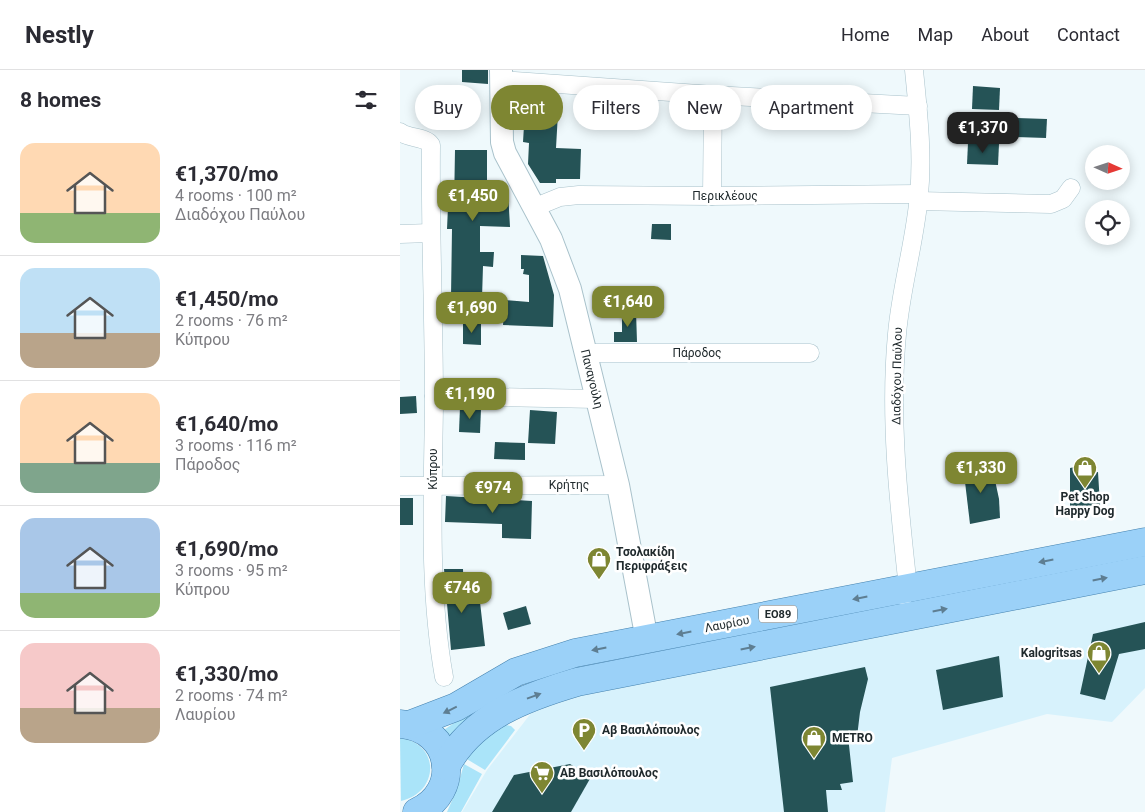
<!DOCTYPE html>
<meta charset="utf-8">
<style>
body{margin:0;font-family:Roboto,sans-serif;background:#f7f7f7;color:#2b2b33;height:100vh;display:flex;flex-direction:column;font-size:19px;white-space:nowrap}
*{box-sizing:border-box;margin:0}
p{font-size:16px;color:#7c7c81}
.icon{flex:none;width:28px;height:28px;fill:none;stroke:currentColor;stroke-width:2;stroke-linecap:round;stroke-linejoin:round}
.map{position:relative;flex:1;overflow:hidden}
.side{display:flex;flex-direction:column;background:#fff;width:400px}
.side>*{flex:none}
.top-card{position:absolute;left:15px;top:15px;width:475px;height:45px;display:flex;gap:10px}
.needle{width:32px;rotate:93deg}
.buttons{position:absolute;left:685px;top:75px;display:grid;gap:10px}
.buttons a{display:grid;place-items:center;width:45px;height:45px;border-radius:50%;background:#fff;box-shadow:0 2px 12px #0003;font-size:25px}
.price{position:absolute;translate:-50% -42px;padding:0 11px;border-radius:10px;background:#7e8632;color:#fff;font-size:16px;line-height:32px;filter:drop-shadow(0 1px 2px #0008)}
.price::after{content:'';position:absolute;left:50%;top:30px;width:15px;height:11px;margin-left:-8px;background:inherit;clip-path:polygon(0 0,100% 0,50% 100%)}
.price.active{background:#222;color:#fff}
ul{padding:0;list-style:none}
li{display:flex;align-items:center;gap:15px;height:125px;padding:0 20px}
li+li{border-top:1px solid #e1e1e2}
li span{display:grid;place-items:center;flex:none;width:140px;height:100px;border-radius:15px;color:#555}
li>.icon{margin-inline-start:auto}
span .icon{width:60px;height:60px;fill:#fffc;stroke-width:1}
li b{font-size:21px}
h2{display:flex;justify-content:space-between;align-items:center;height:60px;padding:0 20px;font-size:21px}
.chip{padding:0 18px;border-radius:22px;background:#fff;box-shadow:0 2px 12px #0003;font-size:18px;line-height:45px}
.chip.active{background:#7e8632;color:#fff}
header{display:flex;align-items:center;gap:30px;box-sizing:border-box;height:70px;padding:0 25px;background:#fff;border-bottom:1px solid #e1e1e2}
header strong{font-size:24px}
nav{display:flex;gap:28px;margin-inline-start:auto;font-size:18px}
main{display:flex;flex:1;min-height:0}
.map>svg:first-child{display:block}
.built{fill:#d7f2fc}
.green{fill:#aae4f9}
.building{fill:#255356}
.lines{fill:none;stroke-linecap:round;stroke-linejoin:round}
.minor-casing{stroke:#a9c2cb;stroke-width:19}
.tertiary-casing{stroke:#a9c2cb;stroke-width:24}
.primary-casing{stroke:#4582ae;stroke-width:29}
.minor{stroke:#fff;stroke-width:18}
.tertiary{stroke:#fff;stroke-width:22}
.primary{stroke:#9bd1f8;stroke-width:28}
.oneway{fill:#5e7e92}
.labels{text-anchor:middle;stroke-width:5;stroke-linejoin:round;paint-order:stroke}
.shield{fill:#fff;stroke:#636a6c;stroke-width:1}
.shield-label{font-size:11px;font-weight:bold;fill:#202a2d}
.street-label{font-size:12px;fill:#202a2d;stroke:#fff}
.poi-label{font-size:12px;font-weight:bold;fill:#202a2d;stroke:#fff;text-anchor:start}
</style>
<header>
<strong>Nestly</strong>
<nav><a>Home</a><a>Map</a><a>About</a><a>Contact</a></nav>
</header>
<main>
<section class="side">
<h2>8 homes<svg class="icon" aria-label="filters" viewBox="0 0 24 24"><path d="M4 7h16M4 17h16"/><circle cx="9" cy="7" r="2"/><circle cx="15" cy="17" r="2"/></svg></h2>
<ul>
<li><span style="background:linear-gradient(#ffd9b3 70%,#8fb573 0)"><svg class="icon" aria-label="home" viewBox="0 0 24 24"><path d="M3 11l9-7 9 7M6 9v11h12V9"/></svg></span><div><b>€1,370/mo</b><p>4 rooms · 100 m²</p><p>Διαδόχου Παύλου</p></div></li>
<li><span style="background:linear-gradient(#bfe0f5 65%,#b9a48a 0)"><svg class="icon" aria-label="home" viewBox="0 0 24 24"><path d="M3 11l9-7 9 7M6 9v11h12V9"/></svg></span><div><b>€1,450/mo</b><p>2 rooms · 76 m²</p><p>Κύπρου</p></div></li>
<li><span style="background:linear-gradient(#ffd9b3 70%,#7fa58c 0)"><svg class="icon" aria-label="home" viewBox="0 0 24 24"><path d="M3 11l9-7 9 7M6 9v11h12V9"/></svg></span><div><b>€1,640/mo</b><p>3 rooms · 116 m²</p><p>Πάροδος</p></div></li>
<li><span style="background:linear-gradient(#a9c7e8 75%,#8fb573 0)"><svg class="icon" aria-label="home" viewBox="0 0 24 24"><path d="M3 11l9-7 9 7M6 9v11h12V9"/></svg></span><div><b>€1,690/mo</b><p>3 rooms · 95 m²</p><p>Κύπρου</p></div></li>
<li><span style="background:linear-gradient(#f6c9c9 65%,#b9a48a 0)"><svg class="icon" aria-label="home" viewBox="0 0 24 24"><path d="M3 11l9-7 9 7M6 9v11h12V9"/></svg></span><div><b>€1,330/mo</b><p>2 rooms · 74 m²</p><p>Λαυρίου</p></div></li>
</ul>
</section>
<div class="map">
<svg width="745" height="742" viewBox="0 0 745 742">
<rect width="100%" height="100%" fill="#eff9fc"/>
<path class="built" d="M745,512V618L712,652L647,644L492,688L485,742H62L87,700L135,638L155,628Z"/>
<g class="green">
<path d="M80,635L84,642L48,671L41,662Z"/>
<path d="M100,654L111,656L115,660L85,700L65,688Z"/>
<path d="M0,668C40,673 40,722 1,731Z"/>
<path d="M64,694L82,704L61,742H47L57,719Z"/>
</g>
<g class="building">
<path d="M62,0H88V14L62,12Z"/>
<path d="M573,16L600,18L599,40L572,39Z"/>
<path d="M126,23L159,25L156,78L181,79L180,109H156V113H140L128,94L129,73L123,72Z"/>
<path d="M617,48L647,49L646,68L616,67Z"/>
<path d="M568,73L599,74L598,95L567,94Z"/>
<path d="M55,80H87V121H108L110,157L80,156V182H94L93,197L83,196L82,228L51,227L52,159H47L48,137H54Z"/>
<path d="M252,154H271V170L251,169Z"/>
<path d="M121,185L143,186L154,225L153,257L103,255L105,230L129,232V205L123,204L124,199H121Z"/>
<path d="M236,241L237,272H214V262H222V242Z"/>
<path d="M63,254H81V275L63,274Z"/>
<path d="M16,326L17,343L0,344V327Z"/>
<path d="M60,337L81,339L80,363L59,362Z"/>
<path d="M130,340L157,342L155,374L128,373Z"/>
<path d="M95,372L125,373V390L94,389Z"/>
<path d="M563,395L592,396L599,429L600,448L570,454Z"/>
<path d="M685,395L686,404L698,402L700,435L670,440V398Z"/>
<path d="M46,426L132,431L131,469L102,468V454L45,452Z"/>
<rect x="0" y="428" width="13" height="27"/>
<path d="M44,499H63L64,535L80,532L85,576L51,580Z"/>
<path d="M126,536L131,554L108,560L103,543Z"/>
<path d="M745,552V579L719,584L705,630L680,624L693,564Z"/>
<path d="M599,586L603,627L543,640L536,600Z"/>
<path d="M465,597L468,609L460,642L457,667L448,666L453,712L440,714L442,720H426L428,742H384L370,617Z"/>
<path d="M170,694L191,707L171,742H92L114,705Z"/>
</g>
<g class="lines">
<g class="minor-casing">
<g id="minor">
<path d="M101,10L313,25L518,36"/>
<path d="M0,62C9,69 25,66 31,75C30,162 34,248 34,334C33,425 28,517 44,607"/>
<path d="M312,126L313,25"/>
<path d="M518,131L651,134L663,129L671,118"/>
<path d="M133,138L160,127L179,125L312,126L519,124"/>
<path d="M0,164L30,163"/>
<path d="M185,283H410"/>
<path d="M34,326L196,329"/>
<path d="M0,416L218,415"/>
<path d="M504,526L508,518C499,435 489,348 497,264C501,217 515,172 519,125C523,83 518,41 514,0"/>
</g>
</g>
<g class="tertiary-casing">
<path id="tertiary" d="M101,0L102,72L105,83L151,169L170,219L218,415L247,570"/>
</g>
<g class="primary-casing">
<g id="primary">
<path d="M0,654C54,658 62,722 17,742"/>
<path d="M9,655L56,637L116,602L175,583L745,472"/>
<path d="M46,696C73,646 126,627 177,612L745,500"/>
</g>
</g>
<use href="#minor" class="minor"/>
<use href="#tertiary" class="tertiary"/>
<use href="#primary" class="primary"/>
</g>
<defs><path id="oneway-solid" d="M-6-.8H1V-3.2L6.5 0L1 3.2V.8H-6Z" transform="scale(1.25)"/></defs>
<g class="oneway">
<use href="#oneway-solid" transform="translate(646 491) rotate(169)"/>
<use href="#oneway-solid" transform="translate(700 509) rotate(-11)"/>
<use href="#oneway-solid" transform="translate(460 528) rotate(169)"/>
<use href="#oneway-solid" transform="translate(540 540) rotate(-11)"/>
<use href="#oneway-solid" transform="translate(284 563) rotate(169)"/>
<use href="#oneway-solid" transform="translate(348 578) rotate(-11)"/>
<use href="#oneway-solid" transform="translate(199 579) rotate(169)"/>
<use href="#oneway-solid" transform="translate(134 626) rotate(-20)"/>
<use href="#oneway-solid" transform="translate(50 640) rotate(154)"/>
</g>
<defs>
<g id="shop-pin" transform="scale(1.25)"><path d="M0 17L-7.5 6A9.5 9.5 0 1 1 7.5 6Z" fill="#7e8632" stroke="#fff"/><path d="M-5-2.5h2.3a2.7 3.5 0 0 1 5.4 0H5L5.5 6h-11ZM-1.5-2.5h3a1.5 2.3 0 0 0-3 0Z" fill="#fff"/></g>
<g id="parking-pin" transform="scale(1.25)"><path d="M0 17L-7.5 6A9.5 9.5 0 1 1 7.5 6Z" fill="#7e8632" stroke="#fff"/><path d="M-3.5-5.5H1a3.5 3.5 0 0 1 0 7H-1V5.5H-3.5ZM-1-3.4V-.6H.8a1.4 1.4 0 0 0 0-2.8Z" fill="#fff"/></g>
<g id="supermarket-pin" transform="scale(1.25)"><path d="M0 17L-7.5 6A9.5 9.5 0 1 1 7.5 6Z" fill="#7e8632" stroke="#fff"/><path d="M-6-5.5h2.5l.6 2H6L4.5 2H-2.5L-4.4-4H-6ZM-1.5 3.2a1.3 1.3 0 1 0 .1 0ZM3 3.2a1.3 1.3 0 1 0 .1 0Z" fill="#fff"/></g>
</defs>
<g fill-rule="evenodd">
<use href="#shop-pin" x="685" y="398"/>
<use href="#shop-pin" x="199" y="489"/>
<use href="#shop-pin" x="699" y="583"/>
<use href="#parking-pin" x="184" y="660"/>
<use href="#shop-pin" x="414" y="668"/>
<use href="#supermarket-pin" x="142" y="703"/>
</g>
<g class="labels">
<rect class="shield" x="359" y="535.5" width="38" height="17" rx="4"/>
<g class="shield-label">
<text x="378" y="548">ΕΟ89</text>
</g>
<g class="street-label">
<text x="325" y="130">Περικλέους</text>
<text x="297" y="287">Πάροδος</text>
<text transform="translate(497 306) rotate(-89)" y="4">Διαδόχου Παύλου</text>
<text transform="translate(192 309) rotate(76)" y="4">Παναγούλη</text>
<text transform="translate(33 399) rotate(-90)" y="4">Κύπρου</text>
<text x="169" y="419">Κρήτης</text>
<text transform="translate(327 554) rotate(-11)" y="4">Λαυρίου</text>
</g>
<g class="poi-label">
<text x="685" y="431" text-anchor="middle">Pet Shop<tspan x="685" dy="14">Happy Dog</tspan></text>
<text x="216" y="486">Τσολακίδη<tspan x="216" dy="14">Περιφράξεις</tspan></text>
<text x="682" y="587" text-anchor="end">Kalogritsas</text>
<text x="202" y="664">Αβ Βασιλόπουλος</text>
<text x="432" y="672">METRO</text>
<text x="160" y="707">ΑΒ Βασιλόπουλος</text>
</g>
</g>
</svg>
<div class="buttons">
<a><svg class="needle" viewBox="-14 -14 28 28"><path d="M0-13l5 13h-10z" fill="#e53935"/><path d="M0 13l5-13h-10z" fill="#7c7c81"/></svg></a>
<a><svg class="icon" aria-label="locate" viewBox="0 0 24 24"><circle cx="12" cy="12" r="6"/><path d="M12 2v4M12 18v4M2 12h4M18 12h4"/></svg></a>
</div>
<b class="price active" style="left:583px;top:84px">€1,370</b>
<b class="price" style="left:73px;top:152px">€1,450</b>
<b class="price" style="left:228px;top:258px">€1,640</b>
<b class="price" style="left:72px;top:264px">€1,690</b>
<b class="price" style="left:70px;top:350px">€1,190</b>
<b class="price" style="left:581px;top:424px">€1,330</b>
<b class="price" style="left:93px;top:444px">€974</b>
<b class="price" style="left:62px;top:544px">€746</b>
<div class="top-card">
<a class="chip">Buy</a>
<a class="chip active">Rent</a>
<a class="chip">Filters</a>
<a class="chip">New</a>
<a class="chip">Apartment</a>
</div>
</div>
</main>
